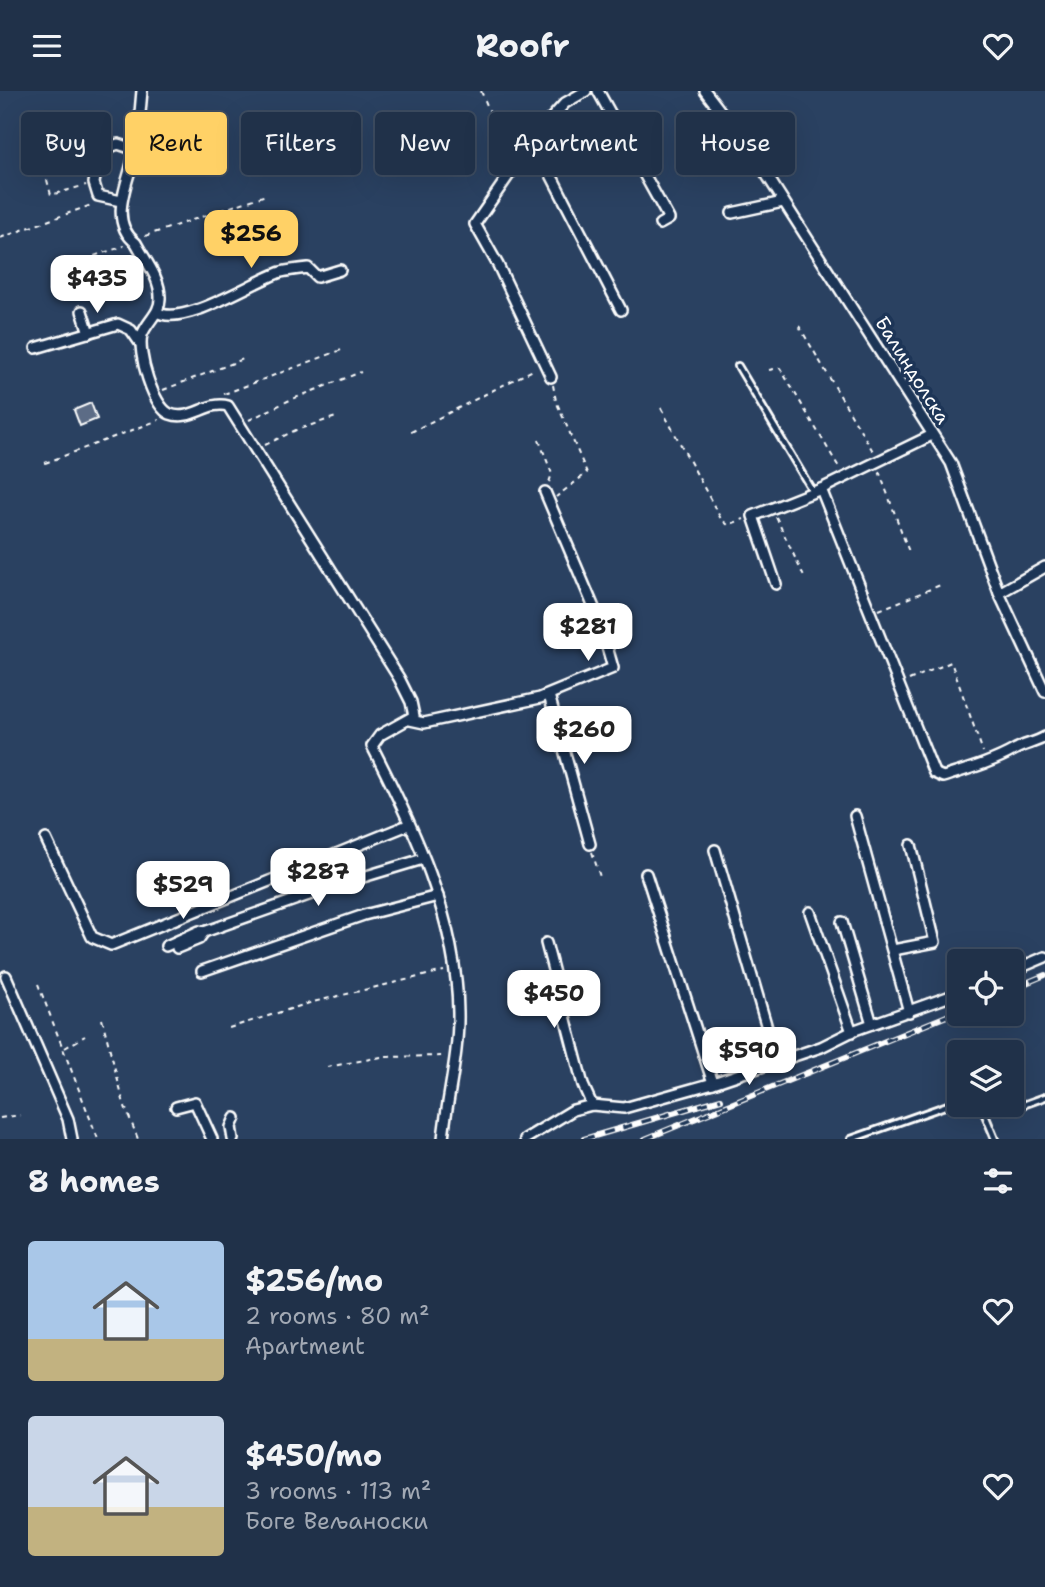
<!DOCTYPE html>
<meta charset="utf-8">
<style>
body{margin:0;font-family:"Shantell Sans",sans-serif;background:#2d3d53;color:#f1f3f6;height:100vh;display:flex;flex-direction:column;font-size:26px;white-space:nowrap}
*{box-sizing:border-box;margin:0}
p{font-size:23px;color:#a2a9b4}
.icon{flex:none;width:38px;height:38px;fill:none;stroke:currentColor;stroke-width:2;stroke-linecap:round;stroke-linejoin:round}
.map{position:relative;height:1048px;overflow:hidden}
.side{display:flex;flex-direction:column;background:#203149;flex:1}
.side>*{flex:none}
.top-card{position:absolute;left:21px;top:21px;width:1004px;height:63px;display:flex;gap:14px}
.controls{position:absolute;left:947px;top:858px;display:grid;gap:14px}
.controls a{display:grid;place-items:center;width:77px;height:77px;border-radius:7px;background:#203149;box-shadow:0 7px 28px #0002,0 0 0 2px #3d4c61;font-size:35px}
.price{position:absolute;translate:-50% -60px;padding:0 16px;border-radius:14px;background:#fff;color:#222;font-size:23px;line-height:46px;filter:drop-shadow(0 2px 4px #0008)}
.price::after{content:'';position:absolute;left:50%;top:42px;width:21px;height:16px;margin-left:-10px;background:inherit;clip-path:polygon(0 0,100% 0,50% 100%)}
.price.selected{background:#ffd166;color:#111}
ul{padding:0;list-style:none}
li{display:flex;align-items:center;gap:21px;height:175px;padding:0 28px}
li span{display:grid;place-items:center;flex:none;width:196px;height:140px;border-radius:7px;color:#555}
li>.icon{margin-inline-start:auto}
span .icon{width:84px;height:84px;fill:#fffc;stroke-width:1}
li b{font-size:30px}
h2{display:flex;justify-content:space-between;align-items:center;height:84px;padding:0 28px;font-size:30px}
.tag{padding:0 24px;border-radius:7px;background:#203149;box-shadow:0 7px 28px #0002,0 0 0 2px #3d4c61;font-size:24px;line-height:63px}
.tag.selected{background:#ffd166;color:#111}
header{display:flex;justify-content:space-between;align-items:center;height:91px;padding:0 28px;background:#203149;font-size:32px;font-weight:700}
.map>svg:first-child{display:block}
.building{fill:#5b6c86;stroke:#fff;stroke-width:2}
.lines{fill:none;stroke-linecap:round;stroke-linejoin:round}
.lane-casing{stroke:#fff;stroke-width:10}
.street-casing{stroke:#fff;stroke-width:14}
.path{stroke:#fff;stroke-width:2;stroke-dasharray:5 5;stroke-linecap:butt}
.lane{stroke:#1d3557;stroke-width:4.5}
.street{stroke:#1d3557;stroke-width:9}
.rail-casing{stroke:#fff;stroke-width:6}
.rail{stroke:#1d3557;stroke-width:3.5;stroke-dasharray:10;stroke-linecap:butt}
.labels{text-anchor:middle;stroke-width:7;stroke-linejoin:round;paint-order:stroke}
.street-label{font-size:19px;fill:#fff;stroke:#1d3557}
</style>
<header><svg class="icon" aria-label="menu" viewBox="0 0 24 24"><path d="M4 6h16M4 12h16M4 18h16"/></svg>Roofr<svg class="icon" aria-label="heart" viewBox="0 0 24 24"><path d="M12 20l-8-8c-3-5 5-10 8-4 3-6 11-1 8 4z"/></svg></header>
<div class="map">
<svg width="1045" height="1048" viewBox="0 0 1045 1048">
<rect width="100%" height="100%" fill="#2a4161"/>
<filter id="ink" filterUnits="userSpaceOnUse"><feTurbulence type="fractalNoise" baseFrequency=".0143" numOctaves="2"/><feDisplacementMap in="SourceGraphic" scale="14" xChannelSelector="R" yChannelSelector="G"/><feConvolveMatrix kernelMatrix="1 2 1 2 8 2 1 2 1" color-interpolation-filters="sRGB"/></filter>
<g filter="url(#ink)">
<g class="building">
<path d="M63,43L70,75L53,78L47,47Z"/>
<path d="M91,312L97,328L80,335L74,319Z"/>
</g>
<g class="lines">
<g class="lane-casing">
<g id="lane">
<path d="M738,275L813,401"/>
<path d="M981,1014L995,1048"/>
<path d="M982,1015L1023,1014L1045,1006"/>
<path d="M851,1048L959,1010"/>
</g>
</g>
<g class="street-casing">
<g id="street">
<path d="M142,0C140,20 139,41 135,60C130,89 106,129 136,152C145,169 160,187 160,206C161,222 147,230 142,244C137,261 153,316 170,323C191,331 208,309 228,315L399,587L411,611L414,625L380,644L372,655C414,737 457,827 458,921C459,964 447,1006 443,1048"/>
<path d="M598,0L669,128L660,133"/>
<path d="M705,0L754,64L951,372L999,502L1045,601"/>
<path d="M533,49L621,219"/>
<path d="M121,110L98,105L94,92L100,60L118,53L136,59"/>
<path d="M732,122L783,111"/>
<path d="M82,220L89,242"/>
<path d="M157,221C183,237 253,190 281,181C290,179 299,178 308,177L317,186L340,179"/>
<path d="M36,257L118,233L131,239L140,252"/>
<path d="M551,286L498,174L475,133L538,42L565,12L586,0"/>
<path d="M821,398L934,682L943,686C968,678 993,671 1014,659C1024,653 1035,652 1045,646"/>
<path d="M776,493L753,425L821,398L932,344"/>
<path d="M999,502L1045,476"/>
<path d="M549,604L590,753"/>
<path d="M410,629L424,632L540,607L613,577L600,531L545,401"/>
<path d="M855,725L909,921"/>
<path d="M46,748L92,846L111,854L408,734"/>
<path d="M715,759L777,971"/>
<path d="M646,783L713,992"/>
<path d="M810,821L852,941"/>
<path d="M842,831L872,933"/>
<path d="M546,852L583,994L592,1014"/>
<path d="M166,855L199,840L204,841L343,792L423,768"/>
<path d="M177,857L199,848L204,841"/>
<path d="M893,859L935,851L911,754"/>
<path d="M202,880L364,824L438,805"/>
<path d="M1012,880L1045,866"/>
<path d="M6,885L68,1028L72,1048"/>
<path d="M176,1016L195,1011L212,1048"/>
<path d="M233,1048L231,1036L235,1027"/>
<path d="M525,1048L573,1019L592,1014L624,1017L713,992L821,956L855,939L959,902"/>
</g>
</g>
<g class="path">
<path d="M481,0L509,67"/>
<path d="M47,89L51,104L86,94"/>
<path d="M145,145L266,104"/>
<path d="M0,147L94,113"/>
<path d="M61,200C69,193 69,183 76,176C88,164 109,161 124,155"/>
<path d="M799,235L874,362"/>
<path d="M769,279L780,277L840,378"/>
<path d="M553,294L556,310L587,382L556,406"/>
<path d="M163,299L246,267"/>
<path d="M224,303L344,258"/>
<path d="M661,317L721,428L728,434L744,428"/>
<path d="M249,329L290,309L361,281"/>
<path d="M411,341L535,278"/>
<path d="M539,349L552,383L548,394"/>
<path d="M265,354L296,339L336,326"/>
<path d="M45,372L159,329"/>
<path d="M879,380L909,461"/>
<path d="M776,426L805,488"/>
<path d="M879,519L943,493"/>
<path d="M909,589L951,571L983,661"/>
<path d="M592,761L600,786"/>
<path d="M38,893L98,1048"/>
<path d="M102,928L124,1013L138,1048"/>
<path d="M229,937L313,911L444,880"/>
<path d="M65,957L85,945"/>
<path d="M327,976L381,966L444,965"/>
<path d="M0,1027L21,1024"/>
</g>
<use href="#lane" class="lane"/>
<use href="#street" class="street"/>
<g class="rail-casing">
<g id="rail">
<path d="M1012,898L1045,884"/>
<path d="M584,1048L721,1008"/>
<path d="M645,1048L959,920"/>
</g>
</g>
<use href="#rail" class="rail"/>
</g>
</g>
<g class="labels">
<g class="street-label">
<text transform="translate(913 279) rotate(58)" y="7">Балиндолска</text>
</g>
</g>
</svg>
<div class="controls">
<a><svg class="icon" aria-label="locate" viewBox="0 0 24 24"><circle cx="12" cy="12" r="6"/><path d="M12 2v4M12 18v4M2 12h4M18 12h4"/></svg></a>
<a><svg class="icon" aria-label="layers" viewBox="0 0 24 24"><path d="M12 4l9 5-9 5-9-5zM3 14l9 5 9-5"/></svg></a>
</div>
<b class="price selected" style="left:251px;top:179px">$256</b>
<b class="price" style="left:97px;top:224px">$435</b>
<b class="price" style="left:588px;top:572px">$281</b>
<b class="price" style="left:584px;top:675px">$260</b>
<b class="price" style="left:318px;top:817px">$287</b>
<b class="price" style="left:183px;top:830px">$529</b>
<b class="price" style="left:554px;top:939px">$450</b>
<b class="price" style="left:749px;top:996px">$590</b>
<div class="top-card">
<a class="tag">Buy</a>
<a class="tag selected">Rent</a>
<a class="tag">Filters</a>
<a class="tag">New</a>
<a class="tag">Apartment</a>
<a class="tag">House</a>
</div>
</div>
<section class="side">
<h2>8 homes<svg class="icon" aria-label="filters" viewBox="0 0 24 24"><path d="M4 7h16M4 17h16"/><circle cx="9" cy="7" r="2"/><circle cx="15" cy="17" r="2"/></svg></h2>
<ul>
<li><span style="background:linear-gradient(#a9c7e8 70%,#c2b280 0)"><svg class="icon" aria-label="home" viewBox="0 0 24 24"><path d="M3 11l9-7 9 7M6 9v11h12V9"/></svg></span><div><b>$256/mo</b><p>2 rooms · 80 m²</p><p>Apartment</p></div><svg class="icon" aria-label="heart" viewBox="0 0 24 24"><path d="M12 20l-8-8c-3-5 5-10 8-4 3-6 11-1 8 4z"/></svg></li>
<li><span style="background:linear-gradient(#c9d6e8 65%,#c2b280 0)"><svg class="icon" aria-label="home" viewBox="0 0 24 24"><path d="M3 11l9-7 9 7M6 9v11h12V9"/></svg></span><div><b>$450/mo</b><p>3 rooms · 113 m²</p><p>Боге Вељаноски</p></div><svg class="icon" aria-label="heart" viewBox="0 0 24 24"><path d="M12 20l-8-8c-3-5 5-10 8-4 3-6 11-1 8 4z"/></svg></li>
</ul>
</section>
